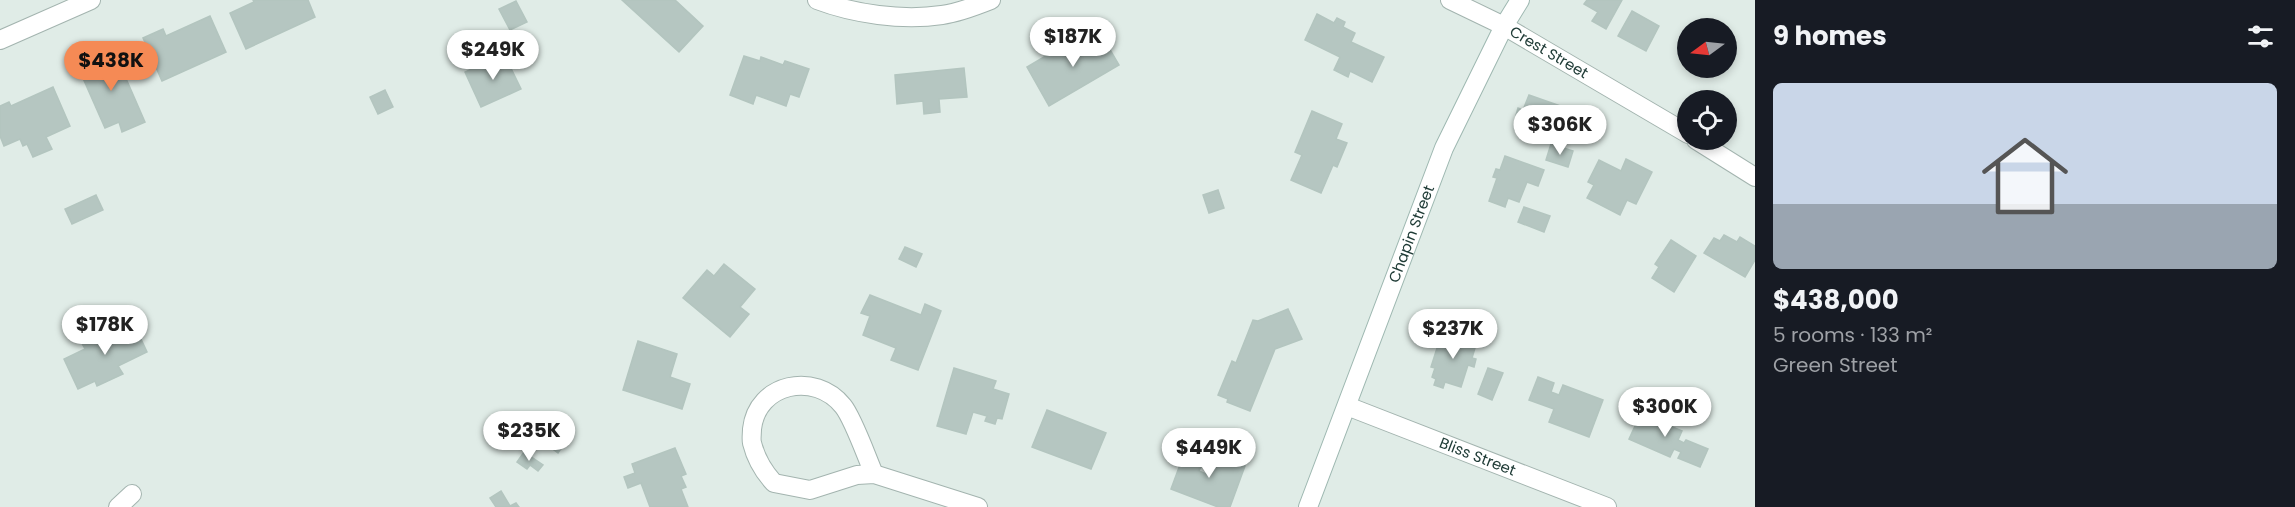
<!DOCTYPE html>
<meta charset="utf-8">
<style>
body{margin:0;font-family:Poppins,sans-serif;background:#242831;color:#f1f3f6;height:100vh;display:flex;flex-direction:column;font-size:22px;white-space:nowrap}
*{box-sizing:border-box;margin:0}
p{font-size:20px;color:#9ea1a6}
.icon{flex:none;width:33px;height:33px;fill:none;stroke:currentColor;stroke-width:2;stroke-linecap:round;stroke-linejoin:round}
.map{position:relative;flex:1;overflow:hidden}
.drawer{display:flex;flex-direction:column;background:#171b24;width:540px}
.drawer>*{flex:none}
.needle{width:39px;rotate:255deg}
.tools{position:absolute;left:1677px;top:18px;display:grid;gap:12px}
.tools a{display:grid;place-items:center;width:60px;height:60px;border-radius:50%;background:#171b24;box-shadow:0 3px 9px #0003;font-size:30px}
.price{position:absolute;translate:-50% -51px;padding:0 14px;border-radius:21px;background:#fff;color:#222;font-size:20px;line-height:39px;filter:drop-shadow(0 2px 3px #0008)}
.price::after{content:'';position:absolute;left:50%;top:36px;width:18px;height:14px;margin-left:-9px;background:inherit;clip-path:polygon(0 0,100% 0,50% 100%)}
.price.selected{background:#f58a55;color:#111}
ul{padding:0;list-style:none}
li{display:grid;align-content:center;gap:12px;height:318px;padding:0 18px}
li span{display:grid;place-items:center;height:186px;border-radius:9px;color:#555}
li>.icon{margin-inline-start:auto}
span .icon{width:108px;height:108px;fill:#fffc;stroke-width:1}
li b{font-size:26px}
h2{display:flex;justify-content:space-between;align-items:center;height:72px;padding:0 18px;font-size:26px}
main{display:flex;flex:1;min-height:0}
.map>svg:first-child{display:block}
.building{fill:#b5c6c1;stroke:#b3c5bf;stroke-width:1.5}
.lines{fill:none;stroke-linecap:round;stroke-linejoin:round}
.street-casing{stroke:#a3b4af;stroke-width:20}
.secondary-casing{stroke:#9eb8b1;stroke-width:20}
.street{stroke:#fff;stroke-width:18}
.secondary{stroke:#fff;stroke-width:18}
.labels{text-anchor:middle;stroke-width:6;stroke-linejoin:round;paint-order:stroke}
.street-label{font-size:15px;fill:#203c37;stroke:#f1f8f5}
</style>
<main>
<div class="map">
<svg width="1755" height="507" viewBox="0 0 1755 507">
<rect width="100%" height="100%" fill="#e0ece7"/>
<g class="building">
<path d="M253,0H308L315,17L246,49L230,13L254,2Z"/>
<path d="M622,0H675L703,26L679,52Z"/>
<path d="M1587,0H1622L1606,29L1592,21L1598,12L1584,4Z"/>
<path d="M516,1L527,22L510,30L499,9Z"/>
<path d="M1632,11L1659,26L1646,51L1618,36Z"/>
<path d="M1317,14L1334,23L1337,18L1345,22L1343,27L1355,33L1351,42L1384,57L1372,82L1350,71L1348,77L1334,70L1340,57L1305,40Z"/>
<path d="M210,16L226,52L162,81L143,38L163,29L166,36Z"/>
<path d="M1099,31L1119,65L1049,106L1027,67L1054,51L1057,55Z"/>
<path d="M114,51L145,122L122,132L119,122L105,128L78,67Z"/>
<path d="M504,54L521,89L481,107L465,72Z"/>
<path d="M744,56L760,61L761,57L783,65L785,61L809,69L799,97L790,94L786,106L756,95L753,104L730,95Z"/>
<path d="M964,68L967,97L939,99L940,112L924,114L923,101L897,104L895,75Z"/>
<path d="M53,87L70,126L46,137L52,149L33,157L27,144L23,146L20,139L4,146L0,136V106L9,102L11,106Z"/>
<path d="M385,90L393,107L378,114L370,97Z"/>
<path d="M1529,95L1569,109L1561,133L1548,128L1544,141L1515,130L1520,117L1516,115L1518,108L1523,110Z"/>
<path d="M1312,111L1342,124L1336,139L1347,143L1337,167L1333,165L1321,193L1291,180L1302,155L1295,152Z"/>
<path d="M1551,144L1573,151L1568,167L1546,160Z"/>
<path d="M1505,156L1544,170L1538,186L1527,182L1519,202L1508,198L1505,207L1489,201L1497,178L1493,177L1496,169L1500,170Z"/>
<path d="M1626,159L1652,172L1636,204L1627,200L1620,215L1587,198L1594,185L1588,182L1599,160L1621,171Z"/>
<path d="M1218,190L1224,208L1209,213L1203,195Z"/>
<path d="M96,195L103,210L72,224L65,209Z"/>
<path d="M1524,207L1550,216L1544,232L1518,222Z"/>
<path d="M1724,235L1737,242L1740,237L1755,246V260L1745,277L1704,253L1714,238L1720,241Z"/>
<path d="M1671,240L1696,256L1674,292L1652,278L1659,267L1655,264Z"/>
<path d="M905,247L922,254L916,267L899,259Z"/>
<path d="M724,264L755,289L740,307L749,314L730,337L683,298L707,270L714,276Z"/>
<path d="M870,295L921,315L925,304L941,311L918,370L891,360L896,348L863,335L870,316L861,313Z"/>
<path d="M1288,309L1302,339L1275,349L1250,411L1227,402L1228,399L1218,395L1232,361L1236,363L1253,320L1258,321Z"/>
<path d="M133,322L147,352L118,366L123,374L97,386L95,381L78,389L64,359L85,349L78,336L88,331L92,341Z"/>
<path d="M1451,329L1467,335L1464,344L1475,348L1472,358L1476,359L1474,367L1468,365L1461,387L1445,382L1443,388L1434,385L1436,379L1432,377L1435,368L1431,367L1438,345L1445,347Z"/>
<path d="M638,341L677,354L670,377L690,384L682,409L623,390Z"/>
<path d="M954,368L996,381L993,389L1009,394L1002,419L997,418L995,424L985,421L987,416L973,412L966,434L937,426Z"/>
<path d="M1488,368L1503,373L1492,400L1478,394Z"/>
<path d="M1538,377L1554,383L1551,392L1559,395L1563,385L1603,400L1589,437L1549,422L1554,409L1529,400Z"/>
<path d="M1646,402L1658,407L1653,419L1682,431L1678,440L1684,443L1686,440L1708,449L1700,467L1678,458L1681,452L1674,449L1670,457L1629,439Z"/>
<path d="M1047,410L1106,433L1091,469L1032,447Z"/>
<path d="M557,429L569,437L558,453L546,444Z"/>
<path d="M1191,447L1207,453L1199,471L1206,474L1214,454L1245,466L1230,507H1218L1171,489L1181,462L1184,463Z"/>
<path d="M675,448L686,474L681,476L686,487L681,489L688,507H650L641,483L628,488L624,477L635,473L632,464Z"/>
<path d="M524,452L543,465L538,471L530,465L527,469L517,462Z"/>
<path d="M501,491L510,506L516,503L519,507H496L490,498Z"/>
</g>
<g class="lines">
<g class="street-casing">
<g id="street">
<path d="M817,0C854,14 902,21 942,15C958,13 976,6 991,0"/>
<path id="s1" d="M1450,0L1504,26L1688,134"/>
<path d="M0,40L91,0"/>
<path d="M1696,140L1755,177"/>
<path id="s2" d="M1347,406L1607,507"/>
<path d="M874,474C867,458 853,418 843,406C815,371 757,383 752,429C752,434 751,439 752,443C756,459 763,471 774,483L810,490L857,475L874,474L978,507"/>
<path d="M118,507L132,494"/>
</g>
</g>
<g class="secondary-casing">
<g id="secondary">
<path id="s3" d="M1308,507L1444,148L1504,26L1520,0"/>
</g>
</g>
<use href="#street" class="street"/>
<use href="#secondary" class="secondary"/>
</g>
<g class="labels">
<g class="street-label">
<text dy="5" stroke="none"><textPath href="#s1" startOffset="112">Crest Street</textPath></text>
<text dy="5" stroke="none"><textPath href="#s3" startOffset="292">Chapin Street</textPath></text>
<text dy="5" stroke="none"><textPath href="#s2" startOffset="140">Bliss Street</textPath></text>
</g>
</g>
</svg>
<div class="tools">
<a><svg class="needle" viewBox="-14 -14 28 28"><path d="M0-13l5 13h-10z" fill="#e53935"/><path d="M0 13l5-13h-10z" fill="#9ea1a6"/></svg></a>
<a><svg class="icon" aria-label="locate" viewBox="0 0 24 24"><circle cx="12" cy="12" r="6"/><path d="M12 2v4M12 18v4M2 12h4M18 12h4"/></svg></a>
</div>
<b class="price" style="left:1073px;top:68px">$187K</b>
<b class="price" style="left:493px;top:81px">$249K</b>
<b class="price selected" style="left:111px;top:92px">$438K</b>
<b class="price" style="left:1560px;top:156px">$306K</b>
<b class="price" style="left:105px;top:356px">$178K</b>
<b class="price" style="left:1453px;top:360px">$237K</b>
<b class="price" style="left:1665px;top:438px">$300K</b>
<b class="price" style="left:529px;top:462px">$235K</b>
<b class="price" style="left:1209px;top:479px">$449K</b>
</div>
<section class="drawer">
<h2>9 homes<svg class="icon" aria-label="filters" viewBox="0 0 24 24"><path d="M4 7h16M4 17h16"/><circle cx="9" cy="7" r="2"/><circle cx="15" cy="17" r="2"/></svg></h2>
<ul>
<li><span style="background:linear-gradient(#c9d6e8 65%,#9aa5b1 0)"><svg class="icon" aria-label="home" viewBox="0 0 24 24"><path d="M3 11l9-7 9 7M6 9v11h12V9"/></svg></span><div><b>$438,000</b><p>5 rooms · 133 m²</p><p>Green Street</p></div></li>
</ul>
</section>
</main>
